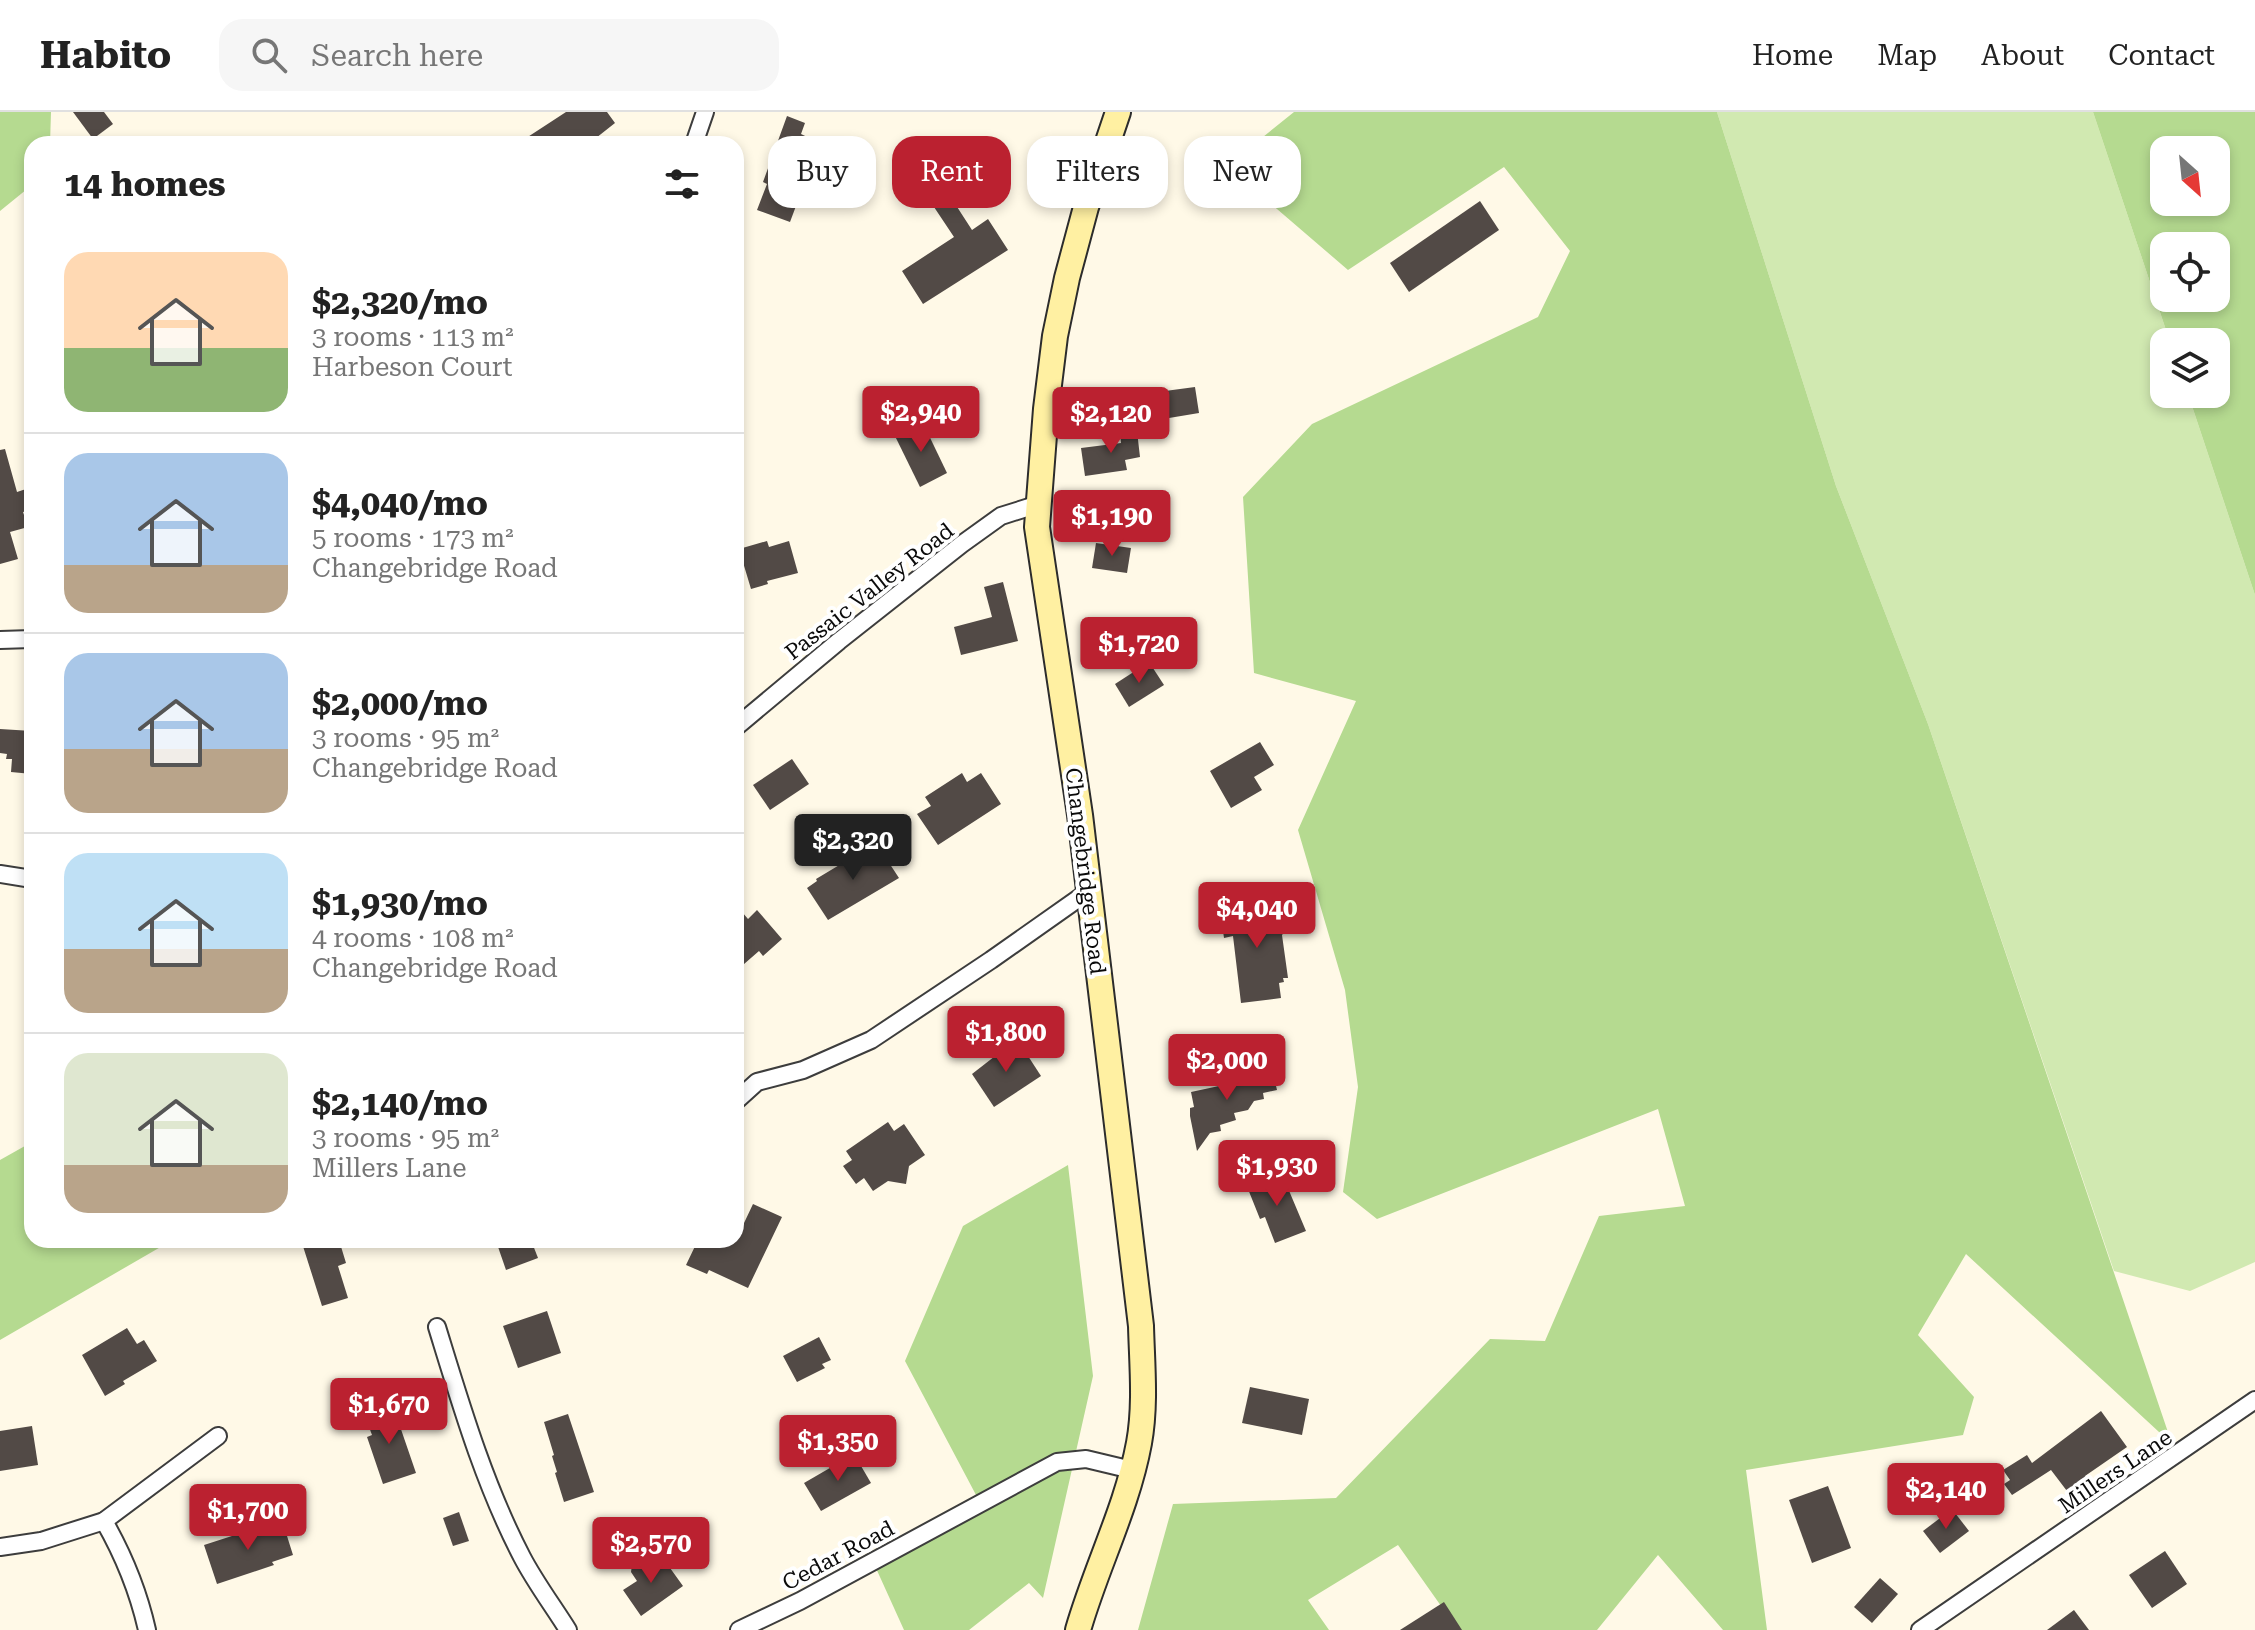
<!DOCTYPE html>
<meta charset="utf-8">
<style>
body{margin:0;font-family:"Roboto Serif",serif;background:#f6f6f6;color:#222;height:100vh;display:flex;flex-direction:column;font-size:30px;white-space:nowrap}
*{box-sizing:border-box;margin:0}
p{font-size:26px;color:#767676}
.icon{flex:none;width:44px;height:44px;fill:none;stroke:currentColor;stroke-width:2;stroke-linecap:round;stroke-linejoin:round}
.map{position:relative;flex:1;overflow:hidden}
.drawer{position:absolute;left:24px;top:24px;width:720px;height:1112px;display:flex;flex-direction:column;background:#fff;border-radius:24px;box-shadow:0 4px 12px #0003}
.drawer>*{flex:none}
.banner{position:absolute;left:768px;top:24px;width:760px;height:72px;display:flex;gap:16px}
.needle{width:52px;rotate:153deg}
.buttons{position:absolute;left:2150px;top:24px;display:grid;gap:16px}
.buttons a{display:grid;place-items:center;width:80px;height:80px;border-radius:16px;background:#fff;box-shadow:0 4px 12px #0003;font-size:40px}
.price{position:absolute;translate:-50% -68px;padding:0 18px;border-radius:8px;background:#bb2130;color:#fff;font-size:26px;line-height:52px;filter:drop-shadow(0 2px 4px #0008)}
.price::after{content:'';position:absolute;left:50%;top:48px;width:24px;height:18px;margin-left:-12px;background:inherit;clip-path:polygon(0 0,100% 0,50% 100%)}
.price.current{background:#222;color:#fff}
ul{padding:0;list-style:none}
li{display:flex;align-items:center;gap:24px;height:200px;padding:0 40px}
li+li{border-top:2px solid #e0e0e0}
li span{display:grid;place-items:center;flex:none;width:224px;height:160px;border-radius:24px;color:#555}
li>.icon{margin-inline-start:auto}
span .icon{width:96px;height:96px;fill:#fffc;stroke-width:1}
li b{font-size:34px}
h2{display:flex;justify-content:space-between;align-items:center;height:96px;padding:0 40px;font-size:34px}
.tag{padding:0 28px;border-radius:24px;background:#fff;box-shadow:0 4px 12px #0003;font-size:28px;line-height:72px}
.tag.current{background:#bb2130;color:#fff}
header{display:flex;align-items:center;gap:48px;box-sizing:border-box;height:112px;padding:0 40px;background:#fff;border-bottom:2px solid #e0e0e0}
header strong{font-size:38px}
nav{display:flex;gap:44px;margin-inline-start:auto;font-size:28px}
.search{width:560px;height:72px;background:#f6f6f6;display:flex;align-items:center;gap:20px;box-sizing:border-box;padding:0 28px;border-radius:24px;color:#767676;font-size:30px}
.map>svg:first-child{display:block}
.green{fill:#d1e9b1}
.forest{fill:#b5da90;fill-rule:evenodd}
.building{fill:#524a46}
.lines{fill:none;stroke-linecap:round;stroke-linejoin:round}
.minor-casing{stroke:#3d3d3d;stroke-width:20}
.secondary-casing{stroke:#2c2c2c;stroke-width:28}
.minor{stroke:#fff;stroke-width:16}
.secondary{stroke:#fff0a2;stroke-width:24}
.labels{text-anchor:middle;stroke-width:8;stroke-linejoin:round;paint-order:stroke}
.street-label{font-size:22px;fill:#0a0a0a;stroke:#fff}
</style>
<header>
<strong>Habito</strong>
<div class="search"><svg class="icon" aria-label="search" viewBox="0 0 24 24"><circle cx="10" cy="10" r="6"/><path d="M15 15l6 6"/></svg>Search here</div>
<nav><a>Home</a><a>Map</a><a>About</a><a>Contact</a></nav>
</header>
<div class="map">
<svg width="2255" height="1518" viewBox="0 0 2255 1518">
<rect width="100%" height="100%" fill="#fff9e7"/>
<path class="green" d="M1717,0H2093L2170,230H2164V282H2188L2255,483V1150L2190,1179L2114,1159L1928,612L1836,374Z"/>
<g class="forest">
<path d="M0,0H51L50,32H32V73L0,99Z"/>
<path d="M1294,0H1717L1836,374L1928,612L2172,1332L1966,1142L1918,1223L1974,1285L1963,1323L1746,1358L1767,1518H1723L1658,1443L1597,1518H1458L1398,1433L1308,1488L1329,1518H1138L1173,1392L1336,1386L1490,1227L1545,1229L1599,1104L1685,1094L1658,997L1377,1107L1343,1080L1358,975L1345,878L1298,718L1356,589L1254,561L1243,385L1312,312L1538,205L1570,139L1504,55L1348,158L1227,54Z"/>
<path d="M2093,0H2255V483L2188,282H2216V230H2170ZM2216,38V90H2164V38ZM2216,134V186H2164V134Z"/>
<path d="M32,1030V1128H182L164,1133L0,1228V1048Z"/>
<path d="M1068,1053L1093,1264L1043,1486L1029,1471L969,1518H904L875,1454L984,1398L905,1249L963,1114Z"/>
</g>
<g class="building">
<path d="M73,0H104L113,12L93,27Z"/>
<path d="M566,0H607L615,11L596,26L600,32H517Z"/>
<path d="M787,4L805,11L801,22L830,36L823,55L820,53L809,81L802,78L790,110L757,98L767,72L763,70Z"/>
<path d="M950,84L972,118L988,107L1008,138L923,192L902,159L954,125L934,95Z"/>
<path d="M1480,89L1499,118L1409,180L1390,151Z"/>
<path d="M1195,275L1199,301L1169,306L1165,279Z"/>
<path d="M922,309L947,361L920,375L894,322Z"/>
<path d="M1137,319L1140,345L1125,348L1127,358L1085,364L1081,336L1121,331L1120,321Z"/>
<path d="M5,337L17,380L26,377L32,398L23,400L28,415L10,420L18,447L0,452V338Z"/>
<path d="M767,429L769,435L789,429L798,461L767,469L768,472L751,477L739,437Z"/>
<path d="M1096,431L1131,436L1127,461L1092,456Z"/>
<path d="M1003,470L1018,529L961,543L954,515L992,505L984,475Z"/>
<path d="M1149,550L1164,573L1129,595L1115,572Z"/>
<path d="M0,617L32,619V662L11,660L12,647H6L7,642L0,641Z"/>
<path d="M1260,630L1274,653L1254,665L1262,678L1231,696L1210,659Z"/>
<path d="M792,647L809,672L770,698L753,673Z"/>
<path d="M962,661L967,670L981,661L1001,692L938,733L917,702L931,694L925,685Z"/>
<path d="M876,731L899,766L828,808L807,776L817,769L816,767Z"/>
<path d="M1265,792L1291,812L1282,823L1288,866H1283L1284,870L1279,871L1281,886L1241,891L1233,824L1224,826L1220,798Z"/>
<path d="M736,793L748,807L757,798L782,827L763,844L759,839L736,859Z"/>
<path d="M1017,927L1041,964L994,995L972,962Z"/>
<path d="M1272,957L1277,978L1263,981L1264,987L1254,989L1248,998L1234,1001L1236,1008L1220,1013L1221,1019L1210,1021L1197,1039L1190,1004V996L1194,995L1191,980L1233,971L1231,965Z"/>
<path d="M888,1010L894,1019L904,1012L925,1043L909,1054L906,1072L888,1069L873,1079L864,1066L856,1072L843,1054L852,1048L846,1039Z"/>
<path d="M1282,1062L1306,1119L1275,1131L1265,1105L1260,1107L1248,1077Z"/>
<path d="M753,1092L782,1105L748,1176L709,1158L707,1162L686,1153L698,1128H736Z"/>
<path d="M301,1128H339L346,1151L338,1154L348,1186L322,1194Z"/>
<path d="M511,1128H531L538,1146L506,1158L497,1132Z"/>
<path d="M547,1199L561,1241L518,1256L503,1214Z"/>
<path d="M127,1216L137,1232L144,1228L157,1249L123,1269L125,1272L105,1284L82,1243Z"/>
<path d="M819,1225L831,1248L822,1252L825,1256L797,1270L783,1244Z"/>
<path d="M1250,1275L1309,1287L1302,1323L1242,1311Z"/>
<path d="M393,1294L416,1361L383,1372L367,1325L372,1323L365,1304Z"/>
<path d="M2101,1299L2127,1335L2085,1364L2088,1369L2070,1383L2051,1358L2012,1383L2004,1372L2010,1368L2003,1358L2027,1343L2032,1351Z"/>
<path d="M568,1302L594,1380L564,1390L555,1361L557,1360L552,1344L554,1343L544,1310Z"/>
<path d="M32,1314L38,1353L0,1359V1319Z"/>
<path d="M854,1342L871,1371L821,1399L804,1371Z"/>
<path d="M1828,1374L1851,1436L1812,1451L1789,1388Z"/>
<path d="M1952,1397L1969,1419L1940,1441L1923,1419Z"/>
<path d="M459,1400L469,1429L453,1434L443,1406Z"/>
<path d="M282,1408L293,1443L272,1450L274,1453L217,1472L204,1433Z"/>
<path d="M2165,1439L2187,1472L2152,1496L2129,1463Z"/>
<path d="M643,1445L652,1458L665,1449L683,1474L641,1504L623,1478L637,1469L631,1460L632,1453Z"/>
<path d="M1880,1466L1898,1482L1872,1511L1854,1495Z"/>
<path d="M1444,1490L1462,1518H1400Z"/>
<path d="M2074,1498L2089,1518H2047Z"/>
</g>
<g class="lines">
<g class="minor-casing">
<g id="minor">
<path d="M694,32L705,0"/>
<path d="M0,528L32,527"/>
<path d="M736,615L839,529L962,432L1001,404L1039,392"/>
<path d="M0,762L32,767"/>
<path d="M736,989L757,970L803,958L871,928L991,848L1089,779"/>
<path d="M437,1215C461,1293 484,1372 522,1445C535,1470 553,1494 568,1518"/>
<path d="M104,1409C124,1444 138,1478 147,1518"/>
<path d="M0,1435L41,1429L104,1409L218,1324"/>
<path d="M739,1518L800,1489L1057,1350L1086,1347L1132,1358"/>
<path d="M1920,1518L2255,1288"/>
</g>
</g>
<g class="secondary-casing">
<path id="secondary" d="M1078,1518C1096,1455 1127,1396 1139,1331C1146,1293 1142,1252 1141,1214L1080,703L1037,415L1046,297L1055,224L1067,166L1086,95L1118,0"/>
</g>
<use href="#minor" class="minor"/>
<use href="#secondary" class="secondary"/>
</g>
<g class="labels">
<g class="street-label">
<text transform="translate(869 479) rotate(-38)" y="8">Passaic Valley Road</text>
<text transform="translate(1086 759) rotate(83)" y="8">Changebridge Road</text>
<text transform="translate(2115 1359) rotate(-34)" y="8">Millers Lane</text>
<text transform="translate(838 1443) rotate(-28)" y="8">Cedar Road</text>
</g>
</g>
</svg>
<div class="buttons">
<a><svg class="needle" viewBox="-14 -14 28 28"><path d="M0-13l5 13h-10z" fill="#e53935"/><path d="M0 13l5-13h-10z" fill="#767676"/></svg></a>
<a><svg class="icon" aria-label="locate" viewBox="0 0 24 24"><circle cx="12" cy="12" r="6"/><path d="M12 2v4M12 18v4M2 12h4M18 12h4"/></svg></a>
<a><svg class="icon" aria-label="layers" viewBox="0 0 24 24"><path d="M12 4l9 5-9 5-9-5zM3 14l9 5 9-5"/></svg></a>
</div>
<b class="price" style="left:921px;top:342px">$2,940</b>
<b class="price" style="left:1111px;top:343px">$2,120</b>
<b class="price" style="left:1112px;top:446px">$1,190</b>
<b class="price" style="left:1139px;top:573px">$1,720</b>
<b class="price current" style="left:853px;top:770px">$2,320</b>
<b class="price" style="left:1257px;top:838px">$4,040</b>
<b class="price" style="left:1006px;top:962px">$1,800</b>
<b class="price" style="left:1227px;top:990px">$2,000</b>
<b class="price" style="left:1277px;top:1096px">$1,930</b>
<b class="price" style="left:389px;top:1334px">$1,670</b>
<b class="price" style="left:838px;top:1371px">$1,350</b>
<b class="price" style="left:1946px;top:1419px">$2,140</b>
<b class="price" style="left:248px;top:1440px">$1,700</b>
<b class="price" style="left:651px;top:1473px">$2,570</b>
<div class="banner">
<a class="tag">Buy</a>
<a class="tag current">Rent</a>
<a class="tag">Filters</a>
<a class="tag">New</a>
</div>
<section class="drawer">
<h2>14 homes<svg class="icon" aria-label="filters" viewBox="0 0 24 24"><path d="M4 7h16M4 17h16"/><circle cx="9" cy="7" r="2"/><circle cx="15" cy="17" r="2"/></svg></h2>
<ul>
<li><span style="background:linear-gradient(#ffd9b3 60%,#8fb573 0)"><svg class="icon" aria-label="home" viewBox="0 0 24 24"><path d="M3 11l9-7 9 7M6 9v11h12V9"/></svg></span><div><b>$2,320/mo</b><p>3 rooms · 113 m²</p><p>Harbeson Court</p></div></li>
<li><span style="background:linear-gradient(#a9c7e8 70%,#b9a48a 0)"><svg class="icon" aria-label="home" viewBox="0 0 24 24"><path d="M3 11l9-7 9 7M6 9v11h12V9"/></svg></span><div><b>$4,040/mo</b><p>5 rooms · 173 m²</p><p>Changebridge Road</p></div></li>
<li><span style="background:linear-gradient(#a9c7e8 60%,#b9a48a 0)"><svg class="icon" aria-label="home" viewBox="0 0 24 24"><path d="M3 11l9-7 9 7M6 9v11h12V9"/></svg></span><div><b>$2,000/mo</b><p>3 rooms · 95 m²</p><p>Changebridge Road</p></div></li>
<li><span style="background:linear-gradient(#bfe0f5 60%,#b9a48a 0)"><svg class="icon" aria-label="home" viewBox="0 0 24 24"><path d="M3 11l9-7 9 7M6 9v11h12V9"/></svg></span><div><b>$1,930/mo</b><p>4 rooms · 108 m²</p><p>Changebridge Road</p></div></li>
<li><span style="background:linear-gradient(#dfe7d0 70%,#b9a48a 0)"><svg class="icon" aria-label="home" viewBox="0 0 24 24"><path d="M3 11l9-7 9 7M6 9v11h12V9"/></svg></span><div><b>$2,140/mo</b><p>3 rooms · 95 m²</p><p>Millers Lane</p></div></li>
</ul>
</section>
</div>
